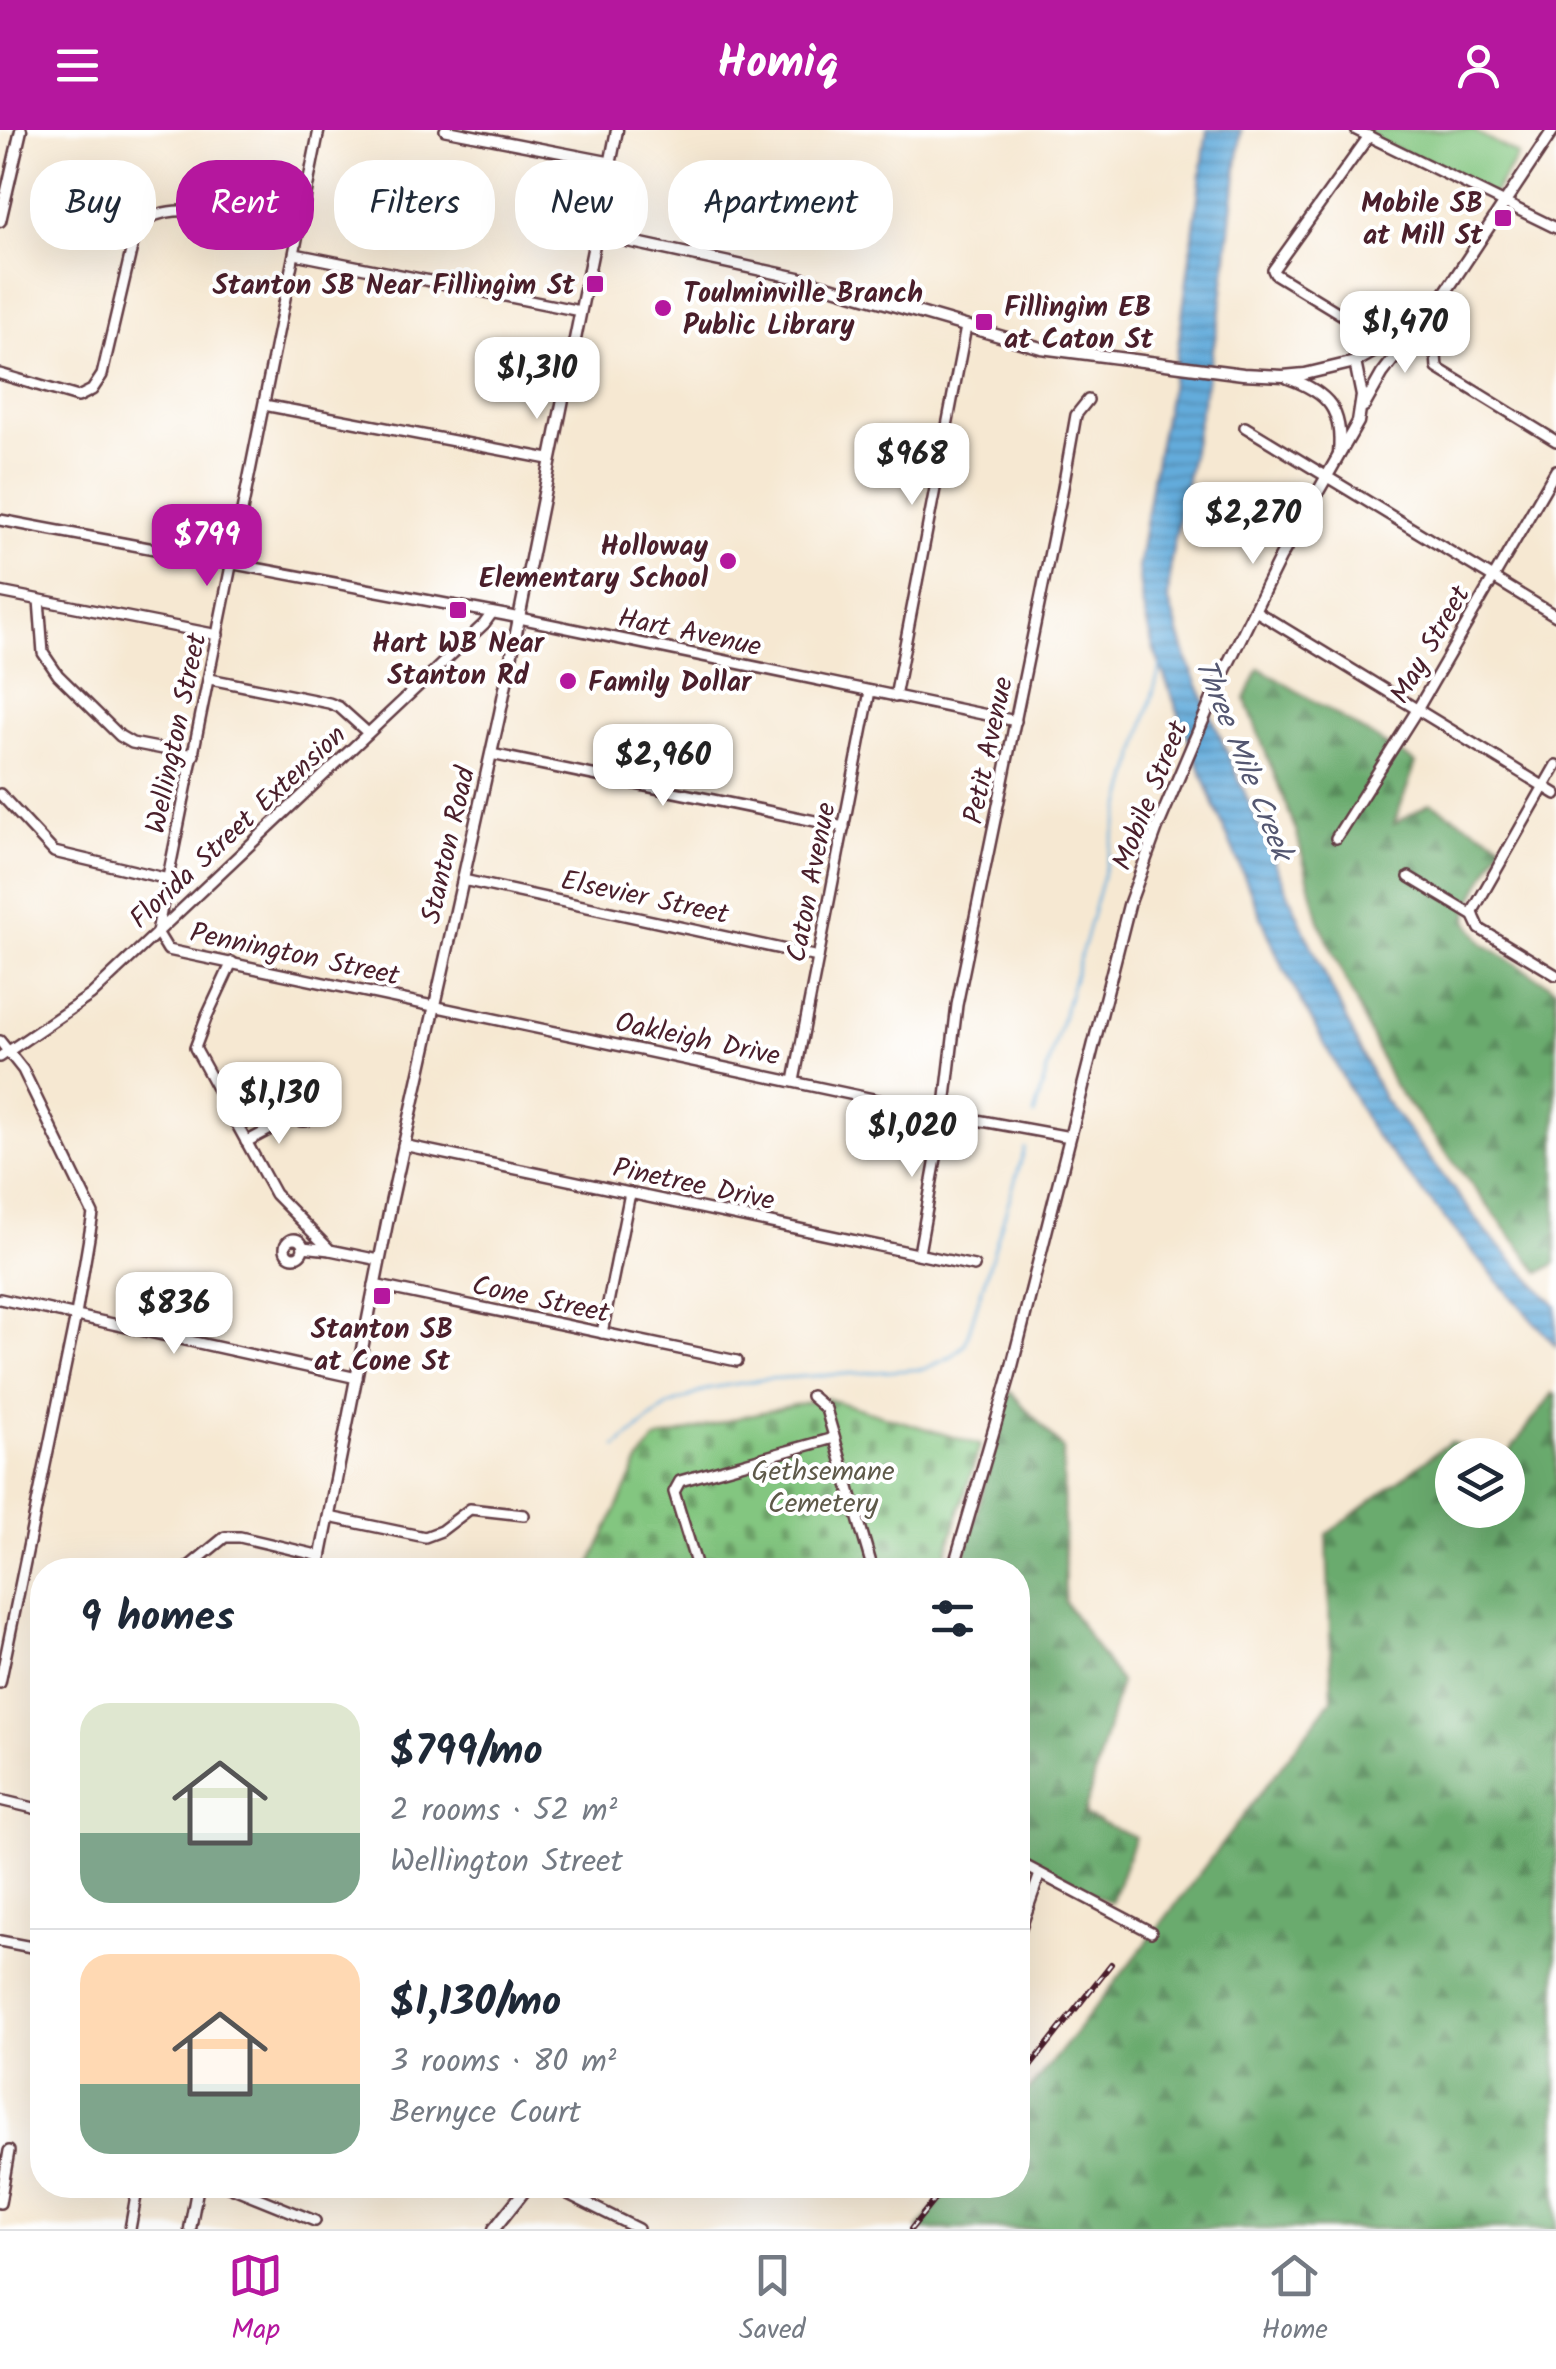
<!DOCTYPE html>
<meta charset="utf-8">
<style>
body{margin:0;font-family:Kalam,sans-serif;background:#f2f2f3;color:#1f2937;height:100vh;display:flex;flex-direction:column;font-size:38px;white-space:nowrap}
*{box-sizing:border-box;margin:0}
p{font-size:32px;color:#747a83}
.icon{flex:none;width:55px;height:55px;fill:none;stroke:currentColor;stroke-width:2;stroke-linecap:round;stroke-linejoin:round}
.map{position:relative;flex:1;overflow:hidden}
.side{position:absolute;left:30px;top:1428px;width:1000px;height:640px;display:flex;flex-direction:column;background:#fff;border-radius:40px;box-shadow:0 10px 40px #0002}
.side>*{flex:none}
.top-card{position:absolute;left:30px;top:30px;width:1000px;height:90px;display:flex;gap:20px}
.controls{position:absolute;left:1435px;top:1308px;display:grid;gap:20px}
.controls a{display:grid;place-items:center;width:90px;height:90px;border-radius:50%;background:#fff;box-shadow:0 10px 40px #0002;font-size:50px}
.price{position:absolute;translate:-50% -85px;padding:0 22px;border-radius:20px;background:#fff;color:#222;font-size:32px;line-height:65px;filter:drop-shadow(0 2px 5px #0008)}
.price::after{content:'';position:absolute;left:50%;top:60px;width:30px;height:22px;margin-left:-15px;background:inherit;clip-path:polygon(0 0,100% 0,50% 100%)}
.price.selected{background:#b5179e;color:#fff}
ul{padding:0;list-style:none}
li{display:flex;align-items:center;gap:30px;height:250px;padding:0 50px}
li+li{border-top:2px solid #e0e1e3}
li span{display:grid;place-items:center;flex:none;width:280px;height:200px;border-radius:30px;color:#555}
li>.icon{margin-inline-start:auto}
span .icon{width:120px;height:120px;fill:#fffc;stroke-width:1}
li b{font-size:42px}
h2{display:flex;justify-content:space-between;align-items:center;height:120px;padding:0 50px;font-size:42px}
.tag{padding:0 35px;border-radius:40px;background:#fff;box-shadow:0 10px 40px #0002;font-size:35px;line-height:90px}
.tag.selected{background:#b5179e;color:#fff}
header{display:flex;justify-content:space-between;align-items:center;height:130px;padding:0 50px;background:#b5179e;color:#fff;font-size:45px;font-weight:700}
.tabs{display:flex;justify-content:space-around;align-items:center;height:140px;border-top:2px solid #e0e1e3;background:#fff;font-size:28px;color:#747a83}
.tabs a{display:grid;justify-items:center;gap:5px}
.tabs .selected{color:#b5179e}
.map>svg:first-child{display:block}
.green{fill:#83c680;stroke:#667256;stroke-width:2.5}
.forest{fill:url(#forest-firs);stroke:#5a654c;stroke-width:2.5}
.cemetery{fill:url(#cemetery-stones);stroke:#667256;stroke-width:2.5}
.water{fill:url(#water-rules);stroke:#566683;stroke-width:2.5}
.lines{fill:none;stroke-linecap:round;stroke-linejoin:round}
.stream{stroke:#63acdb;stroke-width:2.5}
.minor-casing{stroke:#643d44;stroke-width:14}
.tertiary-casing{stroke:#643d44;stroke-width:15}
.minor{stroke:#fff;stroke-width:9}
.tertiary{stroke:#fff;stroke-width:10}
.rail-casing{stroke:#4a1f2b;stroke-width:6}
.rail{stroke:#fff;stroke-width:2.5;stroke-dasharray:8;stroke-linecap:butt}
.poi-dot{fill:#b5179e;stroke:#fff;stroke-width:4}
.labels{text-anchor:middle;stroke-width:8;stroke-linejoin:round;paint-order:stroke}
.poi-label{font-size:28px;font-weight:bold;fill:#4a1f2b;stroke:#fff;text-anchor:end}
.street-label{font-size:28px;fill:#4a1f2b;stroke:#fff}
.park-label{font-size:28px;fill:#5e5949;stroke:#fff}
.water-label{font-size:30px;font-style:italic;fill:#545771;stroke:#fff}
</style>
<header><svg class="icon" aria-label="menu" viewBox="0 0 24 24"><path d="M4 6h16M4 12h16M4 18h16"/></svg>Homiq<svg class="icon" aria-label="person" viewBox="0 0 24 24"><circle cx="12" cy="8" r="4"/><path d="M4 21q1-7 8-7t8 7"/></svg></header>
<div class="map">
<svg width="1556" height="2099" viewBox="0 0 1556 2099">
<defs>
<pattern id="forest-firs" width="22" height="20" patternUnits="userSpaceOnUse" patternTransform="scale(2.5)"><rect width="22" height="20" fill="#6aab6e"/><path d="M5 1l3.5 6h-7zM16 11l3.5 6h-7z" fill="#598b5b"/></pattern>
<pattern id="cemetery-stones" width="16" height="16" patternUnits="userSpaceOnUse" patternTransform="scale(2.5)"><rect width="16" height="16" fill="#83c680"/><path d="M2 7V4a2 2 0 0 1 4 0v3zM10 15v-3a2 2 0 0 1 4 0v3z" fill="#6da069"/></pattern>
<pattern id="water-rules" width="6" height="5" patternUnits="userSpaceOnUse" patternTransform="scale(2.5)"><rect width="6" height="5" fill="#63acdb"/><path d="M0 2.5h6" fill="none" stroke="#548bb2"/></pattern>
</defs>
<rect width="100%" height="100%" fill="#fff"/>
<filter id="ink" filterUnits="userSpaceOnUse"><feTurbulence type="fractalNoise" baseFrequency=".01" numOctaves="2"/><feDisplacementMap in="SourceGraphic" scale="20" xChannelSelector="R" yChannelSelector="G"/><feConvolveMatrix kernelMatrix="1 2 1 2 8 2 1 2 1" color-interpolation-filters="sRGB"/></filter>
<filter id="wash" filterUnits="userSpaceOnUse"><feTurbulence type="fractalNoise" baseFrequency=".0048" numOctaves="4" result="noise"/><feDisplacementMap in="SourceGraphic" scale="40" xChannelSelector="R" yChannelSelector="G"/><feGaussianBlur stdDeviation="2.25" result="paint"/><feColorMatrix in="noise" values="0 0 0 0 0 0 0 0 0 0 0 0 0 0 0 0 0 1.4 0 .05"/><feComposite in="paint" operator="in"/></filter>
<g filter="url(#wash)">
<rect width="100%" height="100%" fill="#f6e8d2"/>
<path class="green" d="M1356,0H1472L1518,25L1492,66Z"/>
<g class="forest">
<path d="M1259,538L1416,633L1394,694L1430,673L1502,713L1469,776L1468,792L1484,814L1556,859V1133L1540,1143L1392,953L1319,791L1296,701L1245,569Z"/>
<path d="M1010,1261L1063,1319L1065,1472L1120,1552L1084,1685L1135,1707L1111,1773L1018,1725V1440H961Z"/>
<path d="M1553,1263L1556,1266V2099H918L953,2055H1018V1974L1148,1811L1332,1569L1327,1404L1450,1312L1490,1325H1452V1380H1508L1507,1325Z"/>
</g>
<path class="cemetery" d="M825,1268L980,1315L941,1440H588L638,1334L655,1310L745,1286Z"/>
<path class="water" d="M1207,0H1241L1221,179L1171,429L1168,469L1188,532L1305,802L1383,968L1488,1104L1556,1176V1216L1495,1148L1373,1003L1281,834L1215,677L1153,517L1142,473L1138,439L1153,344L1178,217Z"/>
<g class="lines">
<g class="stream">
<path d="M1034,985L1085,810L1161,534"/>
<path d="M616,1317L667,1276L711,1258L766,1249L924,1239L951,1227L965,1214L1025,1018"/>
</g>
</g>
</g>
<g filter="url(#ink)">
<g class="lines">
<g class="minor-casing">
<g id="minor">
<path d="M319,0L157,802L168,820L944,984L1070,1007"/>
<path d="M445,0L610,32"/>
<path d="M1356,0L1556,98"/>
<path d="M295,124L580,181"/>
<path d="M1357,194L1275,144L1273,140L1369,6"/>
<path d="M1436,225L1437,238L1556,311"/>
<path d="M0,244L78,267L92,260L102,245L136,100C140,96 144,92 148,89C182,68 262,92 300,101"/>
<path d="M264,275L549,329"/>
<path d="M1245,297L1556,486"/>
<path d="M0,390L505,485L1016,591"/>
<path d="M0,462L218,505"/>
<path d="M39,470L43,523L58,545L120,606L132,613L194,625"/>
<path d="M1254,480L1556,664"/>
<path d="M210,549L329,573L339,577L368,603"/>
<path d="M895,567L966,197"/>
<path d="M491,624L844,697"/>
<path d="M0,664L54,722L168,749"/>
<path d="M1336,708L1417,580L1556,340"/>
<path d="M1409,747L1474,786L1480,799L1556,845"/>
<path d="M463,750L818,827"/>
<path d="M1474,786L1473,781L1556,635"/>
<path d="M232,832L207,886L195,918L275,1064L330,1120L379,1130"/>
<path d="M0,911L23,940L93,1084L76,1185L0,1553"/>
<path d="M0,927L91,865L484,494L492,483"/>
<path d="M794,951L870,561"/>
<circle cx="303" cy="980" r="11"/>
<path d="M246,1012L293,987"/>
<path d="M403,1015L974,1136"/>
<circle cx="294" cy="1118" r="9"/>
<path d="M303,1117L330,1120"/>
<path d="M919,1123L944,984L957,875L1062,363L1076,285L1088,270"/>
<path d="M374,1155L737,1231"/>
<path d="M0,1169L357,1248"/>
<path d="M602,1203L630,1063"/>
<path d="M811,1266L826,1279L873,1440"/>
<path d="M329,1387L425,1407L441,1401L470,1379L524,1385"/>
<path d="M186,1439L225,1407H240L321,1426"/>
<path d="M698,1440L674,1362L680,1351L834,1308"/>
<path d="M0,1670L42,1680"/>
<path d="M1018,1732L1151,1802"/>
<path d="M1018,1806L1040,1744"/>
<path d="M0,1811L42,1819"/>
<path d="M226,2055L315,2091"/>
<path d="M550,2055L638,2099"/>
<path d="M0,2073L9,2021"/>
<path d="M130,2099L138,2055"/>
</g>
</g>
<g class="tertiary-casing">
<g id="tertiary">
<path d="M0,91L21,0"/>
<path d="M595,104L799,148L1041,218L1243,244L1283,246L1305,244L1355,232L1402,206L1420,193L1435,178L1553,0"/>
<path d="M1288,248C1329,263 1343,280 1339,324"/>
<path d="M1364,276L1382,244L1416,199"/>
<path d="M318,1440L391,1073L500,583L617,0"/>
<path d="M953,1440L1009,1248L1129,775L1157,698L1221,548L1280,428L1358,292L1362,266L1355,232"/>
<path d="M190,2099L198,2055"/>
<path d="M494,2099L529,2055"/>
</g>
</g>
<use href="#minor" class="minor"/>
<use href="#tertiary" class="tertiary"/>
<g class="rail-casing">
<g id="rail">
<path d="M1018,1952L1111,1834"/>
<path d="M911,2099L946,2055"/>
</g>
</g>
<use href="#rail" class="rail"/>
</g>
</g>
<g class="poi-dot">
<rect x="1493" y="78" width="20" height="20" rx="5"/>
<rect x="585" y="144" width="20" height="20" rx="5"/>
<circle cx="663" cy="178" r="10"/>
<rect x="974" y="182" width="20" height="20" rx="5"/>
<circle cx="728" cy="431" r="10"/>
<rect x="448" y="470" width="20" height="20" rx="5"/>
<circle cx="568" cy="551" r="10"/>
<rect x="372" y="1156" width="20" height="20" rx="5"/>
</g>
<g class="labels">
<g class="poi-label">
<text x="1483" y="82">Mobile SB<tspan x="1483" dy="32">at Mill St</tspan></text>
<text x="575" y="164">Stanton SB Near Fillingim St</text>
<text x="683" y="172" text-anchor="start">Toulminville Branch<tspan x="683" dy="32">Public Library</tspan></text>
<text x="1004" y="186" text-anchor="start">Fillingim EB<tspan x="1004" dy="32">at Caton St</tspan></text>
<text x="708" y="425">Holloway<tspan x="708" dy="32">Elementary School</tspan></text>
<text x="458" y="522" text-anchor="middle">Hart WB Near<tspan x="458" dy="32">Stanton Rd</tspan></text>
<text x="588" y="561" text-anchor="start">Family Dollar</text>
<text x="382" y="1208" text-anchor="middle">Stanton SB<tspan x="382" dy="32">at Cone St</tspan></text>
</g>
<g class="street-label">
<text transform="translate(690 501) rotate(12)" y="10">Hart Avenue</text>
<text transform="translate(1429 514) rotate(-60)" y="10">May Street</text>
<text transform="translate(175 603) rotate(-78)" y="10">Wellington Street</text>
<text transform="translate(987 620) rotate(-78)" y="10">Petit Avenue</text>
<text transform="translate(1149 665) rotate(-68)" y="10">Mobile Street</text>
<text transform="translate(237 696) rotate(-43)" y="10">Florida Street Extension</text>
<text transform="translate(447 715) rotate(-77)" y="10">Stanton Road</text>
<text transform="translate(810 752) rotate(-79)" y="10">Caton Avenue</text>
<text transform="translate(645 766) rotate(12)" y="10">Elsevier Street</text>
<text transform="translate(295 823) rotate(12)" y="10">Pennington Street</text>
<text transform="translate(698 908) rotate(12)" y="10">Oakleigh Drive</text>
<text transform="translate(694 1053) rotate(12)" y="10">Pinetree Drive</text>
<text transform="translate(541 1168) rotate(12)" y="10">Cone Street</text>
</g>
<g class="park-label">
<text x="823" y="1350">Gethsemane<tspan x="823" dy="32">Cemetery</tspan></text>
</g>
<g class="water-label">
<text transform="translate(1244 629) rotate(68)" y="10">Three Mile Creek</text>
</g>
</g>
</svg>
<div class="controls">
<a><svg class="icon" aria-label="layers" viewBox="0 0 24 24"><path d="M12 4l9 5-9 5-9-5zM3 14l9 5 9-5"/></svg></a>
</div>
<b class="price" style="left:1405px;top:246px">$1,470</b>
<b class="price" style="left:537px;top:292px">$1,310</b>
<b class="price" style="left:912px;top:378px">$968</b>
<b class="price" style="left:1253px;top:437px">$2,270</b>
<b class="price selected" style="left:207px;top:459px">$799</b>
<b class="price" style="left:663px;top:679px">$2,960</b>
<b class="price" style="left:279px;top:1017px">$1,130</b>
<b class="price" style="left:912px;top:1050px">$1,020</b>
<b class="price" style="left:174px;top:1227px">$836</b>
<div class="top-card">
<a class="tag">Buy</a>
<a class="tag selected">Rent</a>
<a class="tag">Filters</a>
<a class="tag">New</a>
<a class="tag">Apartment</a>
</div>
<section class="side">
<h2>9 homes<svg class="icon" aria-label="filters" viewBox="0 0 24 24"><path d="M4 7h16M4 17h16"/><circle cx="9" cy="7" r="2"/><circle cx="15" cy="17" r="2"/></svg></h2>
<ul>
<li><span style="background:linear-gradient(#dfe7d0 65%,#7fa58c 0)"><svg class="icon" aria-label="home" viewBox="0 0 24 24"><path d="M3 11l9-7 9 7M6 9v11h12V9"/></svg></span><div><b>$799/mo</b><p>2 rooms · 52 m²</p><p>Wellington Street</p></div></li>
<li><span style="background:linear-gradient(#ffd9b3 65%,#7fa58c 0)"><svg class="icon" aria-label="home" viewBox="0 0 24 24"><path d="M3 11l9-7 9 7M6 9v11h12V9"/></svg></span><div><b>$1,130/mo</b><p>3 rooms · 80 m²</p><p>Bernyce Court</p></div></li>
</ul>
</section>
</div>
<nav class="tabs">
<a class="selected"><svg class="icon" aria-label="map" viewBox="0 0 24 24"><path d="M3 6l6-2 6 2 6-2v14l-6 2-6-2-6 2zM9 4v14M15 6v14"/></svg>Map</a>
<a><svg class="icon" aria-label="saved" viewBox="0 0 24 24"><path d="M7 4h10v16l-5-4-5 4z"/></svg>Saved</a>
<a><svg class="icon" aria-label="home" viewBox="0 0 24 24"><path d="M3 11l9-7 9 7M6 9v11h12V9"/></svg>Home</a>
</nav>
